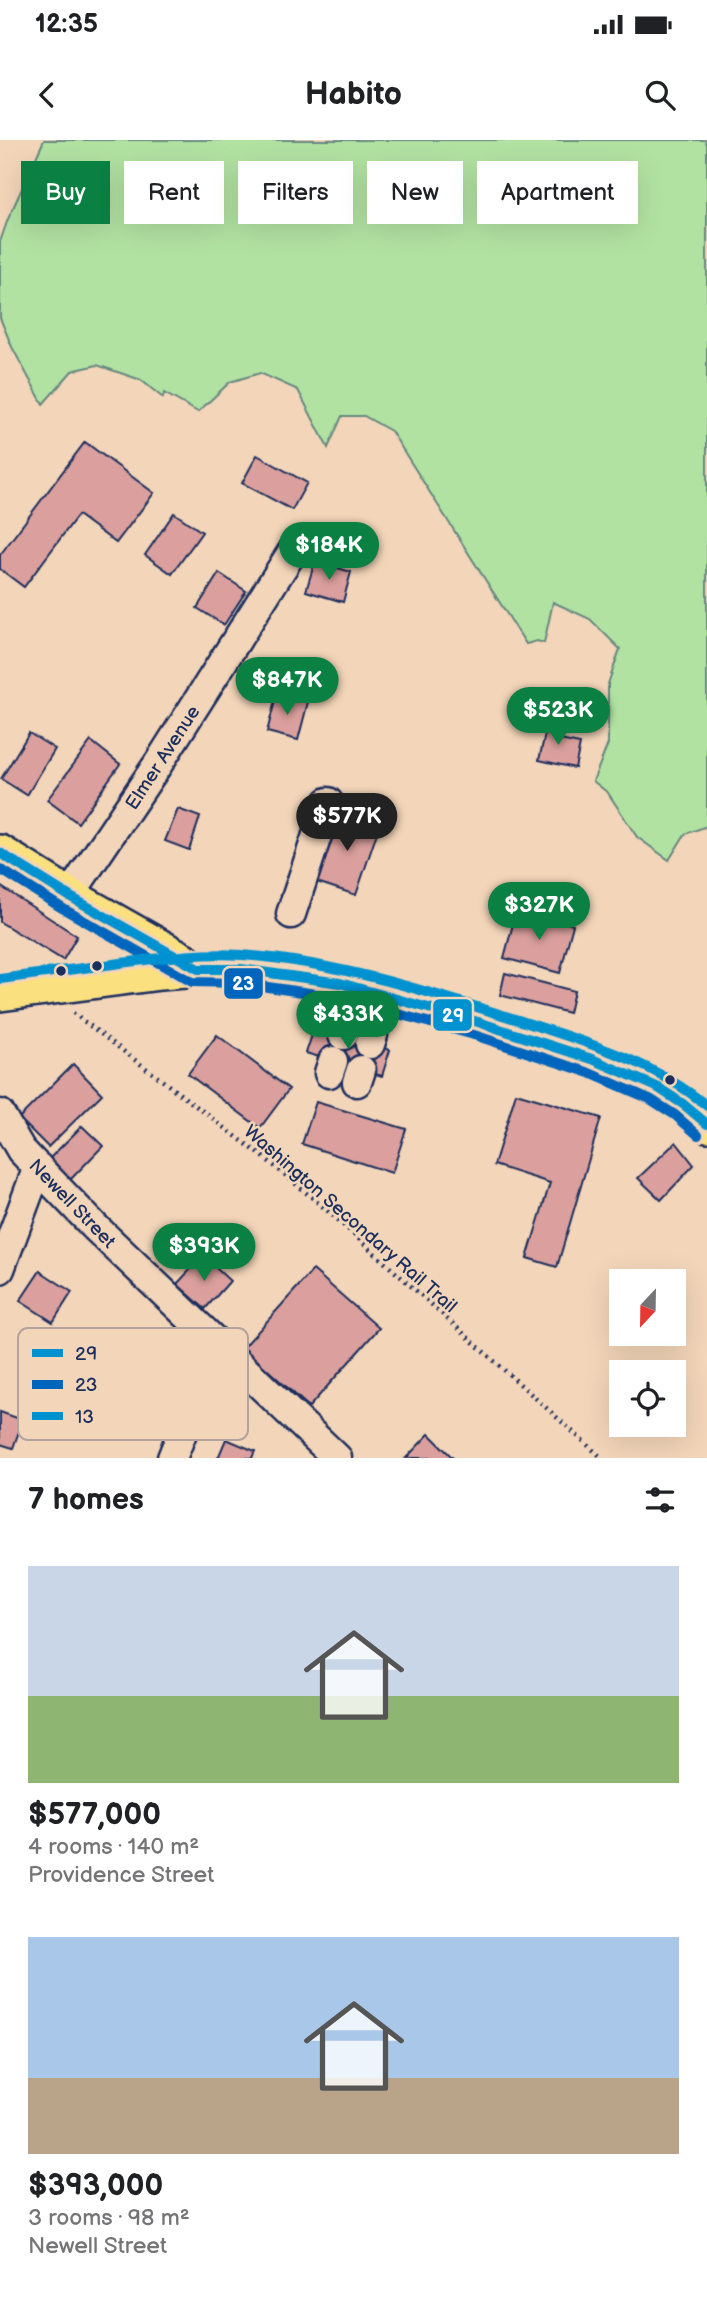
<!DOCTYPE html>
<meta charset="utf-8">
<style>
body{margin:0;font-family:"Balsamiq Sans",sans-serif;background:#f6f6f6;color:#202124;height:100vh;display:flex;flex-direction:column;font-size:26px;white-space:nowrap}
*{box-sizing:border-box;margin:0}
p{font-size:23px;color:#757577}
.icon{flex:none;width:38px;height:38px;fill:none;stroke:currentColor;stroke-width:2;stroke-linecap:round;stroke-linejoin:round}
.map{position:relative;height:1318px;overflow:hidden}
.sheet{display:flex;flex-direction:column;background:#fff;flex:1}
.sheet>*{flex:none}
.top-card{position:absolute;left:21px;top:21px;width:665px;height:63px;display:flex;gap:14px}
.needle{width:46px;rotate:202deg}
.tools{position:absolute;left:609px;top:1129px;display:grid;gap:14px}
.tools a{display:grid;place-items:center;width:77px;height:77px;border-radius:0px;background:#fff;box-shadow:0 7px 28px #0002;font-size:35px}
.price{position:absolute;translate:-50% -60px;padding:0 16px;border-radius:24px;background:#0b8043;color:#fff;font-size:23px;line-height:46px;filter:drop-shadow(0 2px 4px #0008)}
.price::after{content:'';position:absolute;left:50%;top:42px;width:21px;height:16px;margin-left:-10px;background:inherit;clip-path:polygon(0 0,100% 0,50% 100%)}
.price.current{background:#222;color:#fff}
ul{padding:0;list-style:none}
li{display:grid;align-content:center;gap:14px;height:371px;padding:0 28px}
li span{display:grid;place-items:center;height:217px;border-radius:0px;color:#555}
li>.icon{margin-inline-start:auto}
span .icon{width:126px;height:126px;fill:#fffc;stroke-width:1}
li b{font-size:30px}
h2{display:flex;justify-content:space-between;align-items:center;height:84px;padding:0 28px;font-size:30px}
.tag{padding:0 24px;border-radius:0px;background:#fff;box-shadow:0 7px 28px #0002;font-size:24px;line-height:63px}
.tag.current{background:#0b8043;color:#fff}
.status{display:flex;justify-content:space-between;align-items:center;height:49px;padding:0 35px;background:#fff;direction:ltr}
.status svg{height:19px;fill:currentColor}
header{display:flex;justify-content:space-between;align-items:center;height:91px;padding:0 28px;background:#fff;font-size:32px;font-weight:700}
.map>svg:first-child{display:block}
.green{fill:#b2e2a2;stroke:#668880;stroke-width:2}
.building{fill:#dba09d;stroke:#1b2f5e;stroke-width:2}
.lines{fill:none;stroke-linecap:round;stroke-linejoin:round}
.minor-casing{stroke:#1b2f5e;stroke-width:33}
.major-casing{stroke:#1b2f5e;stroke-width:40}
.path{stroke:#1b2f5e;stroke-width:4.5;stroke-dasharray:2 5;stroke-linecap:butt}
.minor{stroke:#f3d5b9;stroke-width:28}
.major{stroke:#fbe080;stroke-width:35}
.bus-1-casing{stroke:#f3d5b9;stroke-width:16}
.bus-2-casing{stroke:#f3d5b9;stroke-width:16}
.bus-3-casing{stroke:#f3d5b9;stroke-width:16}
.bus-1{stroke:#0092d0;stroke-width:10}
.bus-2{stroke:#0065bd;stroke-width:10}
.bus-3{stroke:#0092d0;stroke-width:10}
.bus-dot{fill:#1b2f5e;stroke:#f3d5b9;stroke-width:2.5}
.labels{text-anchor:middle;stroke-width:5;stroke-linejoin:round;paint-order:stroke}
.street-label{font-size:19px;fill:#1b2f5e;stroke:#f3d5b9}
.key{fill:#f3d5b9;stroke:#b2a39e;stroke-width:2}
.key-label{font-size:19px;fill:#1b2f5e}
.line-badge{stroke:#f3d5b9;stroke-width:2.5}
.badge-label{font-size:19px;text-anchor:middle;font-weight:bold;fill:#fff}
</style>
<div class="status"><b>12:35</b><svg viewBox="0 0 49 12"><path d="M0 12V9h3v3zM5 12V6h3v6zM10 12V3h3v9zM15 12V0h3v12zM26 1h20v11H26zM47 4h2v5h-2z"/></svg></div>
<header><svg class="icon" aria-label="back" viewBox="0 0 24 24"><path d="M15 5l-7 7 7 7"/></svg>Habito<svg class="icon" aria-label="search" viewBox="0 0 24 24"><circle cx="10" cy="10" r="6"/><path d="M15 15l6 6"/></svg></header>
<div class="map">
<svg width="707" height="1318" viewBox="0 0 707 1318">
<rect width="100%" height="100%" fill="#f3d5b9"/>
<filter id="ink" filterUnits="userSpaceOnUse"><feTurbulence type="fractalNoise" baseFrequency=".0143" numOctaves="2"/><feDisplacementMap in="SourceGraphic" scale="14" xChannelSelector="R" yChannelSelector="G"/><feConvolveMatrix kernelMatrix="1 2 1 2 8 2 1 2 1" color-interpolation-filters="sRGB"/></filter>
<g filter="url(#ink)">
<path class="green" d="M44,0H705L707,4V686L685,694L669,720L637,697L608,653L593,641L608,604V544L620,509L590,479L553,462L544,503L537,501L526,504L391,291L364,276H342L328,308L298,250L260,233L230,242L198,272L164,253L163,258L141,240L97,225L72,231L43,264L12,207L0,178V102L8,79Z"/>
<g class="building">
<path d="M85,302L154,353L116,403L78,375L24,447L0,429V415Z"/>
<path d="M257,315L307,343L292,370L242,343Z"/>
<path d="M174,373L202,392L172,434L145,415Z"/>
<path d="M315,421L351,432L343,462L306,451Z"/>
<path d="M219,433L246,451L224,485L197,468Z"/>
<path d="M277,553L308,562L298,600L267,592Z"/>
<path d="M554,559L579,565L576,580L551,574Z"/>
<path d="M548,581L564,585L560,600L580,604L575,628L539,620Z"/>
<path d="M29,593L55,609L27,655L1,639Z"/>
<path d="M91,601L120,624L78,683L47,660Z"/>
<path d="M178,669L200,677L189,710L165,701Z"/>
<path d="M346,673L380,684L356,755L314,741L336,678L343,681Z"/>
<path d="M0,746L77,796L63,820L0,782Z"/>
<path d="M521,770L573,785L560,833L504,818L513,784L517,785Z"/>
<path d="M505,833L574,851L569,873L500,855Z"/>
<path d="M315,886L390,910L382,936L306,913Z"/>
<path d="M217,895L289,949L260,988L188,934Z"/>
<path d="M73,924L102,954L48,1007L19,978Z"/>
<path d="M516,953L601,978L557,1127L527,1118L550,1043L494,1025Z"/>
<path d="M316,962L406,989L392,1033L302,1004Z"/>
<path d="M82,986L103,1006L69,1041L48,1020Z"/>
<path d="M676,1002L694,1025L661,1060L638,1038Z"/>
<path d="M203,1116L230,1141L205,1169L177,1144Z"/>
<path d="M313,1130L379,1188L309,1267L243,1208Z"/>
<path d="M40,1131L72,1152L53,1182L20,1161Z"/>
<path d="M0,1272L23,1280L13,1308L0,1304Z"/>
<path d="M429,1294L453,1318H406Z"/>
<path d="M226,1299L255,1311L252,1318H218Z"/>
</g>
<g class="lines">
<g class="minor-casing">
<g id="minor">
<path d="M69,756L158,624L296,406"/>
<path d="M291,774L328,662"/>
<path d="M343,895L346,886"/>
<path d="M370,904L373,895"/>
<path d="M329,933L333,921"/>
<path d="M357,942L361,930"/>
<path d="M0,974L21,1010L95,1087L337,1318"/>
<path d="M0,1129L38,1027"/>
<path d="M172,1318L217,1205"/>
</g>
</g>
<g class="major-casing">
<g id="major">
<path d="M0,713L69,756L198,829"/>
<path d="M0,853L160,832L198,829H241L340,843L478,882L592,919L657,947L683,964L707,984"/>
</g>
</g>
<path class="path" d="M73,873L266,1019L322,1066L602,1318"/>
<use href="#minor" class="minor"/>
<use href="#major" class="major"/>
<g class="bus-1-casing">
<path id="bus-1" d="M0,713L69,756L198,829H241L340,843L478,882L592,919L657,947L683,964L707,984"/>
</g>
<g class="bus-2-casing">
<path id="bus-2" d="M0,729L62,768L192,842L240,843L337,857L474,895L587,932L650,959L675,975L698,995"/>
</g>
<g class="bus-3-casing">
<path id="bus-3" d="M0,839C40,834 81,828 121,823C161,818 202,812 242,815C335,822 427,851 515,879C582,901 652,920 707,966"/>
</g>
<use href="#bus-1" class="bus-1"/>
<use href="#bus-2" class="bus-2"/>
<use href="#bus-3" class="bus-3"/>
</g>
</g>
<g class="bus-dot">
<circle cx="97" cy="826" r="6"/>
<circle cx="61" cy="831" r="6"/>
<circle cx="670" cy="940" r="6"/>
</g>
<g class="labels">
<g class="street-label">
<text transform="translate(162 617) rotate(-57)" y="7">Elmer Avenue</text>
<text transform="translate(73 1063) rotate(46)" y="7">Newell Street</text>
<text transform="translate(351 1078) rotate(41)" y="7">Washington Secondary Rail Trail</text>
</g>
</g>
<rect x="18" y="1188" width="230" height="112" rx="10" class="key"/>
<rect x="32" y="1209" width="31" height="8" fill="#0092d0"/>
<rect x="32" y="1240" width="31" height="9" fill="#0065bd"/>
<rect x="32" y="1272" width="31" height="8" fill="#0092d0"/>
<g class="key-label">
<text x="75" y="1220">29</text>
<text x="75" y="1251">23</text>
<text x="75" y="1283">13</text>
</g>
<g class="line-badge">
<rect x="223" y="827" width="41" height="33" rx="7" fill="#0065bd"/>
<rect x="432" y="858" width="41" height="34" rx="7" fill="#0092d0"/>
</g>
<g class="badge-label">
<text x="243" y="850">23</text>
<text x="453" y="882">29</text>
</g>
</svg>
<div class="tools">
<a><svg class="needle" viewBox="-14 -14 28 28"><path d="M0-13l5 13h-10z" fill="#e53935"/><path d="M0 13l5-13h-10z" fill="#757577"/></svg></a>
<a><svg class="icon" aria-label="locate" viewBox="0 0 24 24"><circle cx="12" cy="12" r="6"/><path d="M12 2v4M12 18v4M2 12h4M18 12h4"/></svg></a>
</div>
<b class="price" style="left:329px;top:442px">$184K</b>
<b class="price" style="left:287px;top:577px">$847K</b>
<b class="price" style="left:558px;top:607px">$523K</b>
<b class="price current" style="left:347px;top:713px">$577K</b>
<b class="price" style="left:539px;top:802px">$327K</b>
<b class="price" style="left:348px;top:911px">$433K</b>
<b class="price" style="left:204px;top:1143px">$393K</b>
<div class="top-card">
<a class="tag current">Buy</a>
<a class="tag">Rent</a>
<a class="tag">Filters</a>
<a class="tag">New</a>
<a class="tag">Apartment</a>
</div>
</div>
<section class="sheet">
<h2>7 homes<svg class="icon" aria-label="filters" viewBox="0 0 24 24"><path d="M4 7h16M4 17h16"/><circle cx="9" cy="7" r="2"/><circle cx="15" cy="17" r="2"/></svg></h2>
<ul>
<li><span style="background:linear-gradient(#c9d6e8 60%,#8fb573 0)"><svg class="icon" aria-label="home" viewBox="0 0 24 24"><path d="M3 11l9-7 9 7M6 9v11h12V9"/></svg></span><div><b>$577,000</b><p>4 rooms · 140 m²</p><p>Providence Street</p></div></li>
<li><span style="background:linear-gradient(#a9c7e8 65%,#b9a48a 0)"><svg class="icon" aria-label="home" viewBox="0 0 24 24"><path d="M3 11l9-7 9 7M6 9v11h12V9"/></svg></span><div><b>$393,000</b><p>3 rooms · 98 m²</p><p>Newell Street</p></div></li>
</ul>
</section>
